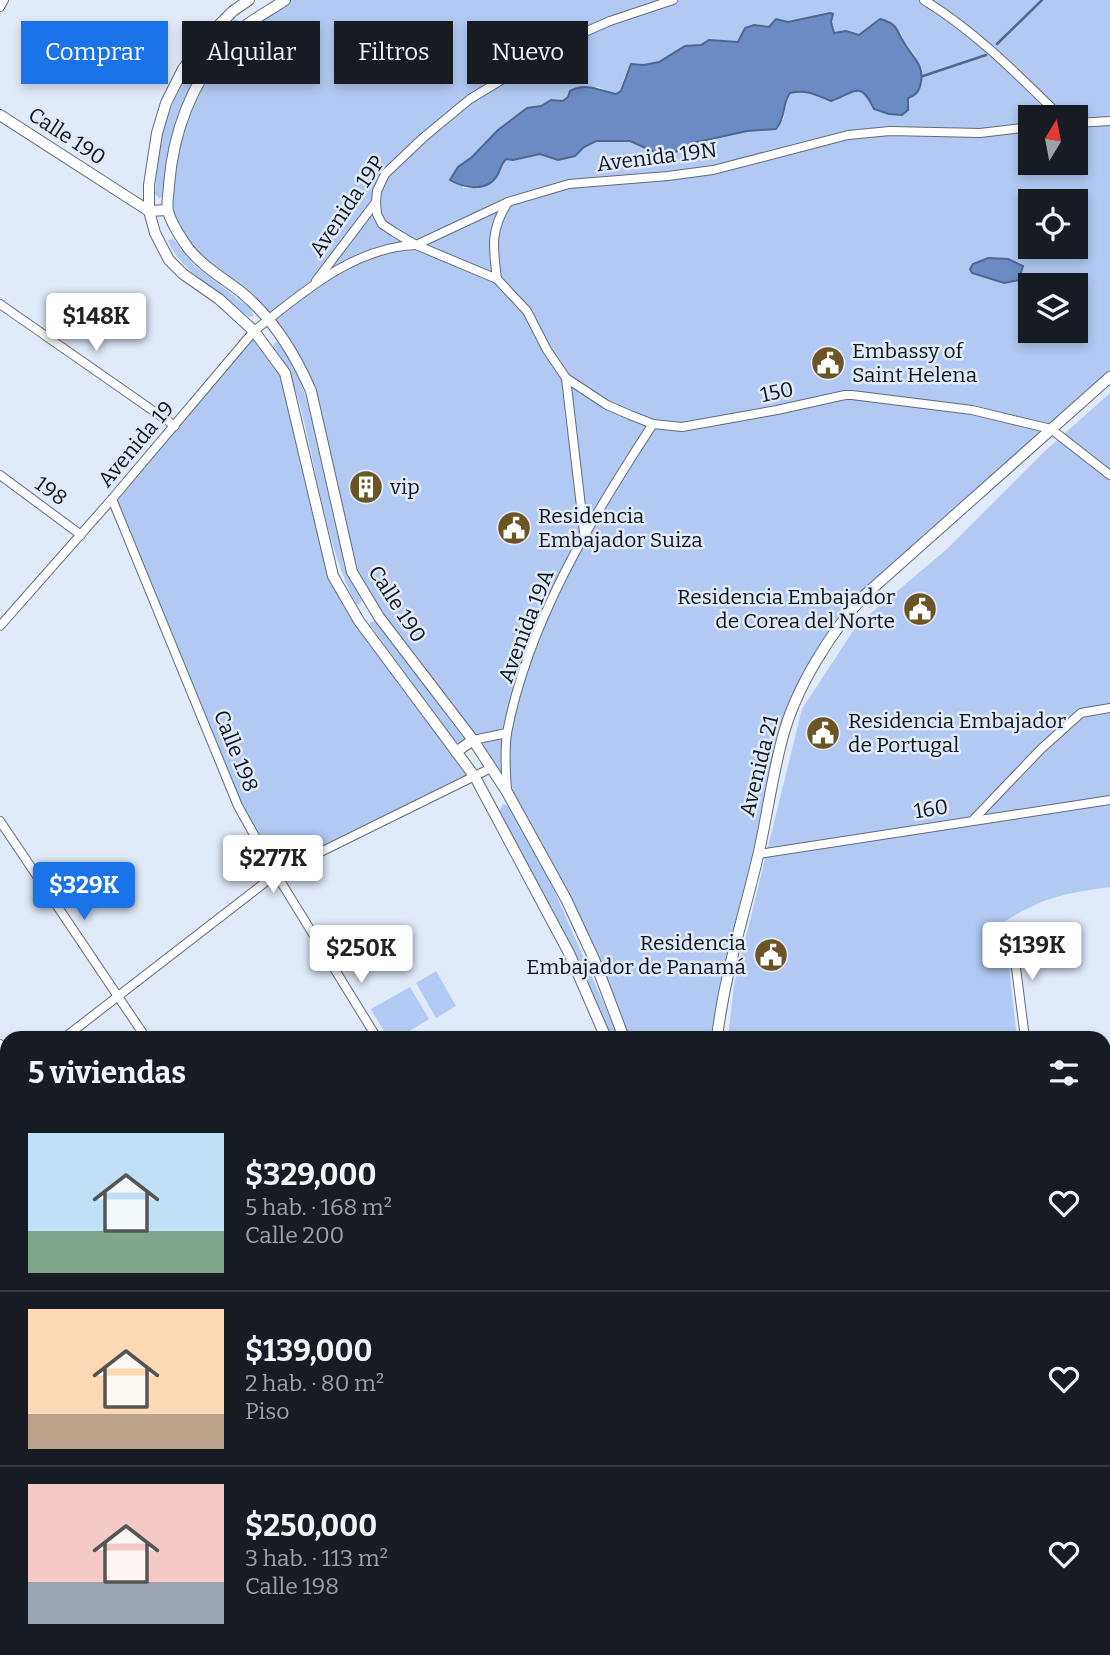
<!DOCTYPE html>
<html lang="es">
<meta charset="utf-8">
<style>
body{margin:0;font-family:Bitter,serif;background:#242831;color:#f1f3f6;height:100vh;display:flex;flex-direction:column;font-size:26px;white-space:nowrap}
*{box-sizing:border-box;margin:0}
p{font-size:23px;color:#9ea1a6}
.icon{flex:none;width:38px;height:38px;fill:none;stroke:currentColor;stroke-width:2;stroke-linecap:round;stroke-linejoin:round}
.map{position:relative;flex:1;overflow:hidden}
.panel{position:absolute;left:0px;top:1031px;width:1111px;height:625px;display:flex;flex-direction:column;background:#171b24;border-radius:21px 21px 0 0;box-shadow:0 4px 10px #0003}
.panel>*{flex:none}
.guide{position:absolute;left:21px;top:21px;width:700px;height:63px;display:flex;gap:14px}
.needle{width:46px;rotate:10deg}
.buttons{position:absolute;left:1018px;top:105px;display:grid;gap:14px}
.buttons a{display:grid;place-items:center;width:70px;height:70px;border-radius:0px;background:#171b24;box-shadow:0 4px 10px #0003;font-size:35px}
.price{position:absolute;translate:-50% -60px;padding:0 16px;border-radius:7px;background:#fff;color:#222;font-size:23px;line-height:46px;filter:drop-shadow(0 2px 4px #0008)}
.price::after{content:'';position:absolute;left:50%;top:42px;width:21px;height:16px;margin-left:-10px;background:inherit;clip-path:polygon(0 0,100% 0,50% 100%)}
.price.selected{background:#1a73e8;color:#fff}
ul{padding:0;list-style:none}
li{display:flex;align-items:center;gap:21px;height:175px;padding:0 28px}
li+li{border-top:2px solid #363941}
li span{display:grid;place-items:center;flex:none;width:196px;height:140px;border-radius:0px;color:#555}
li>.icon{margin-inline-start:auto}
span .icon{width:84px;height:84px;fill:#fffc;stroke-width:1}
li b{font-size:30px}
h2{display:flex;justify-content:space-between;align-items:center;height:84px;padding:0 28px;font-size:30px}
.pill{padding:0 24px;border-radius:0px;background:#171b24;box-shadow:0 4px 10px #0003;font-size:24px;line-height:63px}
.pill.selected{background:#1a73e8;color:#fff}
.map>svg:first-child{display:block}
.green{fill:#b1c9f3;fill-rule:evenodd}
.water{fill:#6a8bc4;stroke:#4f6790;stroke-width:2}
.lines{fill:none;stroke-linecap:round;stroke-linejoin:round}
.stream{stroke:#4f6790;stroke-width:2.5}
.minor-casing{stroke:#636b78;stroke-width:10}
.major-casing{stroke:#636b78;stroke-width:12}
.minor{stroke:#fff;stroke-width:8}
.major{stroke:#fff;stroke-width:10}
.labels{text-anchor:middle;stroke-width:5;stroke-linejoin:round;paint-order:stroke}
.street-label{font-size:21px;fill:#0f1217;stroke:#e1eaf9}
.poi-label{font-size:21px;fill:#0f1217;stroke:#e1eaf9;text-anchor:start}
</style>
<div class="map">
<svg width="1110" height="1655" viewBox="0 0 1110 1655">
<rect width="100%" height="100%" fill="#e1eaf9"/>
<g class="green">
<path d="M285,0H1110V377L848,613L788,719L717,1038H624L594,959L507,792L352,572L311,391L268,320L205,267L167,210L185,110L227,42ZM830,13L834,33L846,31L859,35L869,26L901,32L904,43L915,55L920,89L908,98L907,101L874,109C868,98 866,90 853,89L843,97L808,91L790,93L785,101L784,119L760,131H747L697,142L673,153H657L630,141H596L584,147L575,156L558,160L540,154L519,159L506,158L493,181L481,187L463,188L458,167L472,157L508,122L533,107L541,106L546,102L563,101L580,88L599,87L616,94L621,91L624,78L638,63L644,65L659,62L685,46L701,45L709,40L738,42L745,28L754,25L769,27L776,19L788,22ZM1031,117H1076V163H1031ZM1031,201H1076V247H1031ZM1031,285H1076V331H1031Z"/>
<path d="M234,19L239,21V25C226,40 212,55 200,71C174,108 169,153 162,197L159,198L155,194C157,175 157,153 162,134C170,102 205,35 234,19Z"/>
<path d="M173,239L195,266L250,308L254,316L249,317C228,300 174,265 168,240Z"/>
<path d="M254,331L285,373L333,576L475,777L276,874L238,806L112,499Z"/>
<path d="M275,342H279C306,380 313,423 323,468C332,513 342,558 362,601L359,604H356C332,557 322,504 311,453C303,415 296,378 273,346Z"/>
<path d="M1110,393V887C1066,893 1043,897 1004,922L1017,1038H728L734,985L802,709L857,625L947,549L1045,451Z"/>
<path d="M376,621L464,739L462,743L455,742L370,625V622Z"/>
<path d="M503,804L511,807L554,890L619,1038H611L552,909L499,811Z"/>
<path d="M436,971L456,1006L436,1018L416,983Z"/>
<path d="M410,987L429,1019L398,1038H388L371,1009Z"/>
<path d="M773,1649H872L860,1655H784L776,1652Z"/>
</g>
<g class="water">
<path d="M830,13L833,14L831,22L834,33L846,31L859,35L880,19C900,24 896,32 906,46C914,58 924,66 921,82C919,91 918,94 908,98V110L902,115L889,114L874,109C860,79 854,93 831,101C816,95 807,89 790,93C781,106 787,115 776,129L747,131L697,142L673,153H657L630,141H596L584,147L575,156L558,160L540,154L513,160L506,159C501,164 501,168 498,174C488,193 464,188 450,180L458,167L472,157L498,130L527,108L541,106L551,100L563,101L568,97L570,91C587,82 600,91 616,94L621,91L631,64L644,65L659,62L685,46L701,45L709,40L738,42L745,28L754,25L769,27L776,19L788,22Z"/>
<path d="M988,258L1008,259L1023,266L1019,280L1004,283L972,273L970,269L973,264Z"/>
</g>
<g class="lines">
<g class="stream">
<path d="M997,44L1042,0"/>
<path d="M923,76L986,55"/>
</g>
<g class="minor-casing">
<g id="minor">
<path d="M924,0C976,32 1018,75 1061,117"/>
<path d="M0,7L4,0"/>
<path d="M1076,123L1110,121"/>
<path d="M376,202L377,214L382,224L394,232L416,245L497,279L527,311L547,350L566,378L607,405L630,415L653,424L682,427L777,410L845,395H852L972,410L1051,429L1110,475"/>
<path d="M497,279C493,247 490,230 508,202"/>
<path d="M316,281L376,202L377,191L385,174L424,137L470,99L571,38L610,21L673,0"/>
<path d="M0,304L175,426"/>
<path d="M566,378L584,532"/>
<path d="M0,475L81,535"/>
<path d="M112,499L238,806L276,874L377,1038"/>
<path d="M0,626L112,499L254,331C301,294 353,247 416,245L508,202L569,184L668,176L713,170L848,135L890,131L980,133L1031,127"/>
<path d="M473,740L507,733"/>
<path d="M507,792C506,773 504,752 507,733C528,622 592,517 653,424"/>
<path d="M974,819L1041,749L1081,713L1110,708"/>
<path d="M0,821L146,1038"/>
<path d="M759,854L1110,800"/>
<path d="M1011,929L1025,1038"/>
<path d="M64,1038L276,874L491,768"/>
<path d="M0,1044L7,1054"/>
<path d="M0,1084L7,1080"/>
<path d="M0,1269L7,1280"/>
<path d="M1104,1281H1110"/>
<path d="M0,1428L7,1426"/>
<path d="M0,1513L7,1510"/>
<path d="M0,1588L7,1586"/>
<path d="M136,1648L138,1655"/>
<path d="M238,1648L241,1655"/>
<path d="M348,1648L358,1655"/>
<path d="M978,1648L982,1655"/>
<path d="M41,1655L51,1648"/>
<path d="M365,1655L369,1648"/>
</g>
</g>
<g class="major-casing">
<g id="major">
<path d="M249,0L233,11L207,37L183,69L166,103L157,133L149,185V211L155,233L169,260L183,274L219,299L254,331L285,373L333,576L359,621L475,777L569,953L606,1038"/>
<path d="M285,0C266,13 240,26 225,44C192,84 173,133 169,185C169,193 166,203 168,211C171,223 181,238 188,248C203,267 222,277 241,292C273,318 295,354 311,391L352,572L379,617L473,740L507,792L566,899L594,959L624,1038"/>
<path d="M0,115L149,211L167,210"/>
<path d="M456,752L473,740"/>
<path d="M717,1038C724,976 744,916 758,856C767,817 772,776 783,736C796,688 831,631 865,595L1110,377"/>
<path d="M1104,1061L1110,1060"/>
<path d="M1104,1071L1110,1070"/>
<path d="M0,1414L7,1411"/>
<path d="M1104,1631L1110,1629"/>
<path d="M689,1648L693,1655"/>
<path d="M709,1648L712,1655"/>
<path d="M1023,1655L1045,1648"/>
</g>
</g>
<use href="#minor" class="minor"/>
<use href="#major" class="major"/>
</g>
<defs>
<g id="civic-disc" transform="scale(1.75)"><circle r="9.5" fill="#6d5425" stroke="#e1eaf9"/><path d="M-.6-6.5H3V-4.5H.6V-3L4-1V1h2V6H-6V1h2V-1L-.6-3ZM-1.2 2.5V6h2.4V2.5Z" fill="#fff"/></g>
<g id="building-disc" transform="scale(1.75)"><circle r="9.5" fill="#6d5425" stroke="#e1eaf9"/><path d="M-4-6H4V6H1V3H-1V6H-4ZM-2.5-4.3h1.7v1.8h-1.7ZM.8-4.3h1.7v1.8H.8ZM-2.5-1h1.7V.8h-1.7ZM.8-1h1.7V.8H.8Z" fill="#fff"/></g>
</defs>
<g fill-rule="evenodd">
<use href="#civic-disc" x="828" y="363"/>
<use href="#building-disc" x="366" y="487"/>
<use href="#civic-disc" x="514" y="528"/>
<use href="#civic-disc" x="920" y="609"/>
<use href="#civic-disc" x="823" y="733"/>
<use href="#civic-disc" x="771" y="955"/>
</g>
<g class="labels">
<g class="street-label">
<text transform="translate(67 136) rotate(33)" y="7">Calle 190</text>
<text transform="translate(657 157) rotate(-7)" y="7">Avenida 19N</text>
<text transform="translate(347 206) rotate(-56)" y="7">Avenida 19P</text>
<text transform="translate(777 392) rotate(-12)" y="7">150</text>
<text transform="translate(136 444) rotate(-50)" y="7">Avenida 19</text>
<text transform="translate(51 491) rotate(36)" y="7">198</text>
<text transform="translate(397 604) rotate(57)" y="7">Calle 190</text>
<text transform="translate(526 626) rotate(-69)" y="7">Avenida 19A</text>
<text transform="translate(236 751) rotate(68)" y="7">Calle 198</text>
<text transform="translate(759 766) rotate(-76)" y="7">Avenida 21</text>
<text transform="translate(931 809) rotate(-9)" y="7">160</text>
</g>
<g class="poi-label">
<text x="852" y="358">Embassy of<tspan x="852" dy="24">Saint Helena</tspan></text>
<text x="390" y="494">vip</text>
<text x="538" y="523">Residencia<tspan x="538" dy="24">Embajador Suiza</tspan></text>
<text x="895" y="604" text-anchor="end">Residencia Embajador<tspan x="895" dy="24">de Corea del Norte</tspan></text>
<text x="848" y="728">Residencia Embajador<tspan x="848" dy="24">de Portugal</tspan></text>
<text x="746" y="950" text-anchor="end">Residencia<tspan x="746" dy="24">Embajador de Panamá</tspan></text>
</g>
</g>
</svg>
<div class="buttons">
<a><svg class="needle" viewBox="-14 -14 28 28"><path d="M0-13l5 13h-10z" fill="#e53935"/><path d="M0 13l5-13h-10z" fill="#9ea1a6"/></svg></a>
<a><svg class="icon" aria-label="locate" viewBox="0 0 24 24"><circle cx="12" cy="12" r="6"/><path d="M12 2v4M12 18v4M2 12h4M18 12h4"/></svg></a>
<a><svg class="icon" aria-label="layers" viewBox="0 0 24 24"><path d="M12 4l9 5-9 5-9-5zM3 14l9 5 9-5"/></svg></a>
</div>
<b class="price" style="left:96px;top:353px">$148K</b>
<b class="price" style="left:273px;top:895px">$277K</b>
<b class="price selected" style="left:84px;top:922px">$329K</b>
<b class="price" style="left:1032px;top:982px">$139K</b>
<b class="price" style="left:361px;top:985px">$250K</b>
<div class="guide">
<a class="pill selected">Comprar</a>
<a class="pill">Alquilar</a>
<a class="pill">Filtros</a>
<a class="pill">Nuevo</a>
</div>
<section class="panel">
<h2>5 viviendas<svg class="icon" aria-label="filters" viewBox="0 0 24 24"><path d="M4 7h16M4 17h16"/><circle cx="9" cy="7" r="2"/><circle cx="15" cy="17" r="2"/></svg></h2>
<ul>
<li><span style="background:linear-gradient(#bfe0f5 70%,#7fa58c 0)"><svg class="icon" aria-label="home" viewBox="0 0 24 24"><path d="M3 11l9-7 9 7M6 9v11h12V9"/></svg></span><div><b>$329,000</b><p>5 hab. · 168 m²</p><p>Calle 200</p></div><svg class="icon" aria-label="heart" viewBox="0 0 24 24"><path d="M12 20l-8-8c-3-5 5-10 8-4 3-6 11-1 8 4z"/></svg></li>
<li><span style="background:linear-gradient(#ffd9b3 75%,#b9a48a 0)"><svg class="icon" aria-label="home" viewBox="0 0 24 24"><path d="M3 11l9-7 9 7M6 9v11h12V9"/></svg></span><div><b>$139,000</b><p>2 hab. · 80 m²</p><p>Piso</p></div><svg class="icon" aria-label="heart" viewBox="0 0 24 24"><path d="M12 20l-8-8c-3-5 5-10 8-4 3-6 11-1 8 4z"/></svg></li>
<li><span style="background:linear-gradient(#f6c9c9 70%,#9aa5b1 0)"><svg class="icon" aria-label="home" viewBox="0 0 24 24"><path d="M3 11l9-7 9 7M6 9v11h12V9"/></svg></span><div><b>$250,000</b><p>3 hab. · 113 m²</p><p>Calle 198</p></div><svg class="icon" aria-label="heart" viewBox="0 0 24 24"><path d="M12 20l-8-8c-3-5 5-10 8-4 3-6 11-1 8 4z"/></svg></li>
</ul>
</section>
</div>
